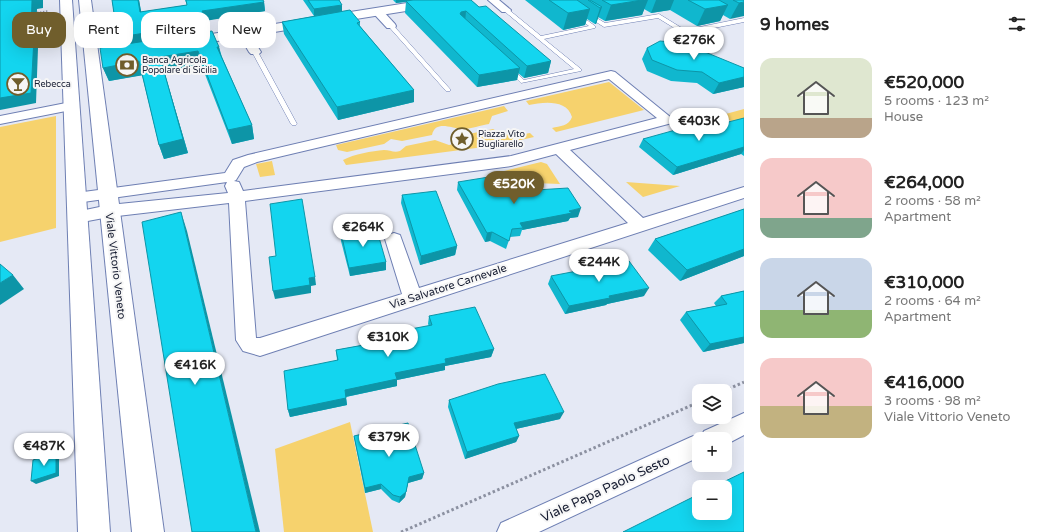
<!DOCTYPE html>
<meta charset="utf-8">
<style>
body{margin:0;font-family:"Varela Round",sans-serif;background:#f6f6f6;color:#222;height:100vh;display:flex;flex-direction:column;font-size:15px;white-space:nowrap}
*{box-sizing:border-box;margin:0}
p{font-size:13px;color:#767676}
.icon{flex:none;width:22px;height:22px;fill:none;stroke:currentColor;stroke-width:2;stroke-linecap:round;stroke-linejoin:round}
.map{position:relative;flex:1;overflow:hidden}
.side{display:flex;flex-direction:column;background:#fff;width:300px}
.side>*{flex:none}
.banner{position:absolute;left:12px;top:12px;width:380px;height:36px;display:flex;gap:8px}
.tools{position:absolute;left:692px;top:384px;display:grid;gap:8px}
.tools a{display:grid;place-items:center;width:40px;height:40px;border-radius:8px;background:#fff;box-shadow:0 4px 16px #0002;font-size:20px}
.price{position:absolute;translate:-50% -34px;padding:0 9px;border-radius:14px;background:#fff;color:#222;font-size:13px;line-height:26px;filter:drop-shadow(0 1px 2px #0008)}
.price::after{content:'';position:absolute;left:50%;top:24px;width:12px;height:9px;margin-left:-6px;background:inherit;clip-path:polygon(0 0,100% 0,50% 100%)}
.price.on{background:#705e2c;color:#fff}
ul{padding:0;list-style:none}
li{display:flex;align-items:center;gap:12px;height:100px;padding:0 16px}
li span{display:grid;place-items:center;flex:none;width:112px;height:80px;border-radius:12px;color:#555}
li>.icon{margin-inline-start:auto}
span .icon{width:48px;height:48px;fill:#fffc;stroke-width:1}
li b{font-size:17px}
h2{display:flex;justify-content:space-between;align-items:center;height:48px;padding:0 16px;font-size:17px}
.pill{padding:0 14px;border-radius:12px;background:#fff;box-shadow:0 4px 16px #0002;font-size:14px;line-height:36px}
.pill.on{background:#705e2c;color:#fff}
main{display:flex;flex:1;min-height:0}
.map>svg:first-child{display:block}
.green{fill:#f6d26d}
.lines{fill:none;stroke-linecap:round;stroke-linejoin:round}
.lane-casing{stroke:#6e7fb3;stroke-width:1}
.street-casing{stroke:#6e7fb3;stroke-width:2}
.secondary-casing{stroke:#6e7fb3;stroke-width:2}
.path-far1{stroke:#8c91a1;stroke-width:1.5;stroke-dasharray:1.5 1.5;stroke-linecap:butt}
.path{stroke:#8c91a1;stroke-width:3;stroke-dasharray:2.5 2.5;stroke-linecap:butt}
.lane{fill:#fff;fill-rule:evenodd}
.street{fill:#fff;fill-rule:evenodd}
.secondary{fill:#fff;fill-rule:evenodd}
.wall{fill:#10b7ce}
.shaded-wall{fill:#0d95a7}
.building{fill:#13d5ef;stroke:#0d95a7}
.labels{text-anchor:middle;stroke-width:4;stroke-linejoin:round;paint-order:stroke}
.far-poi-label{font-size:9px;fill:#161c31;stroke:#f6f6f6;text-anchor:start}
.street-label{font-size:11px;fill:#161c31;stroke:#f6f6f6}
.near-street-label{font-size:13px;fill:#161c31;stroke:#f6f6f6}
</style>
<main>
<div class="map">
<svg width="744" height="532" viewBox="0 0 744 532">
<rect width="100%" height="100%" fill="#e5e9f5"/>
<g class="green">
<path d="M609,82L644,110L556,132L552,128C560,126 569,126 572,117C567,99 543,102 529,105L526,101Z"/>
<path d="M504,106L508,111L492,116L489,124C481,125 468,130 460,129C452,128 435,120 432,135L402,141L391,139L384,144L347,152L338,150L336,145Z"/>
<path d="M744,109V130L722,115Z"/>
<path d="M56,116V228L0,242V127Z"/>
<path d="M493,129C505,137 517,135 530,133L534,137L499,145L346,165L343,160C354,154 372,151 384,150C390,150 394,153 400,151L406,146L435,140L449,145L454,144L462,141L464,135Z"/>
<path d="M272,161L275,175L260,177L256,164Z"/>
<path d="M541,162L547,164L560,184L506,182L500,172Z"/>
<path d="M626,182L680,186L643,197Z"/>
<path d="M350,422L373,532H284L275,449Z"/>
</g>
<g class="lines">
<g class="lane-casing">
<g id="lane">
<path d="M504,9H508L541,36L589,26L575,16L574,15L577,13L595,26V28L544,39L581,69V71L521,83L508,70V68H512L524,80L574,69L504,11Z"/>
<path d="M587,12L605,23L659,14L685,30L744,18V22L684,34L658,18L604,27L585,15L584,14Z"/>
<path d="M389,25H393L450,89V91H446L389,27Z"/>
<path d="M255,50L258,52L297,124L296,125H292L291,124L252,52Z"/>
</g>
</g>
<g class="street-casing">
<g id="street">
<path d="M488,0H499L511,10L510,12H502Z"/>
<path d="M378,9L382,10L395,24L396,26L395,28H387L374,14L373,12Z"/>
<path d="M244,30L248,31L261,52L259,54H251L249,52L238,33Z"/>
<path d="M611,71L615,72L674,120L672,123L570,150L643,218L744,187V198L260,356L243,351L236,340L229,203L109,217L77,223L71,221L69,217L71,213L109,205L228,193L225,186L227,182L76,203L70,202L68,198L70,194L76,193L225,173L233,160L248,155ZM609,79L657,118L511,156L243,191L239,182L234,181L236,180L244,167L257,162ZM556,154L628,223L419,288L400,235L394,233L388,235L385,239L402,294L260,338H256L245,201L511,166Z"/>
<path d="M71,102L76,103L78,106L76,109L0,124V116Z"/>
<path d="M744,413V435L725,445V439H699V457L539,532H497L501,523L691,437L699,434L702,435L704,431Z"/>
</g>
</g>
<g class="secondary-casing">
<g id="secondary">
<path d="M60,0H72L110,532H78Z"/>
<path d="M79,0H91L164,532H132Z"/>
<path d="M426,0H456L454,3L450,4L186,46L181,45L179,42L181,39L186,38Z"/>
</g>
</g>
<path class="path-far1" d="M34,13L48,11"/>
<g class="path">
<path d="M724,391L744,382"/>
<path d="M401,532L699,402"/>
</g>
<use href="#lane" class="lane"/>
<use href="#street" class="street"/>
<use href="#secondary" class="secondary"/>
</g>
<g class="wall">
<path d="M112,0H139L141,12L187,5L185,0H263L264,2L265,11L207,20L210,31L219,47L222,57L252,125L254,139L232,144L201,64L164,71L188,153L164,159L159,145L142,75L109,81L103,68L104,48L101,40L115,20Z"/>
<path d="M303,0H340H339L342,11L360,22V26L414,90V102L338,120L284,34L282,22L314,16Z"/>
<path d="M393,0H471L479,7L551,61L548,73L524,78L518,73L517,80L477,87L405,13L406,2L396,3Z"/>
<path d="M525,0H744L730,19L723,15L720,21L697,26L670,10L651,13L644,9L642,15L605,21L598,17L596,24H595L587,19L585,25L563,30Z"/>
<path d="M647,48L744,68V87L713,94L697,83L671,81L647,71L642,59Z"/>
<path d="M744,119V156L741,154L673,175L639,147L643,139L701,129Z"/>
<path d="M458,182L504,192L578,217L570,218L568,221L522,230L520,236L510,237L506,249L490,241L485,242L457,190Z"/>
<path d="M402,195L457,246L455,255L420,265L401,203Z"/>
<path d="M744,209V256L680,281L648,250L655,239Z"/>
<path d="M341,233L386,262V270L350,276L341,241Z"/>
<path d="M551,276L644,296L607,304L606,305L565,314L548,284Z"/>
<path d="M744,291V343L703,352L680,320L686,312L716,306L714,303L721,296Z"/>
<path d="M429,316L494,349L491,357L445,366V370L397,380V386L346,397L347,405L290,417L288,410L337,360L336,350L384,341V334L429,326L428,324Z"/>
<path d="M449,400L560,419L516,429L519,436L516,442L465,459L448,407Z"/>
<path d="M354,436L424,473L422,479L408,483L405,497L399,503L392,500L381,489L365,493L355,442Z"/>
</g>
<g class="shaded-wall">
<path d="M32,0H43V8L37,9L36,44L38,48L36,103L0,110V98Z"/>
<path d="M138,0H139L143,21L140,12Z"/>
<path d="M396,0H417L396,3Z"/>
<path d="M642,0H648L642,15L605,21L611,5Z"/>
<path d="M656,0H674L670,10L651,13Z"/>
<path d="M264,2L265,11L205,21L202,11Z"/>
<path d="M744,2V16L730,19L739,3Z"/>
<path d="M342,5V12L314,16V9Z"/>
<path d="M728,5L720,21L697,26L705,9Z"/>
<path d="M602,7L596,24H595L600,8Z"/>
<path d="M590,9L585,25L563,30L568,13Z"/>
<path d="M466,11L465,23L460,14L461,12Z"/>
<path d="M208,23L210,33L105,49L101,40Z"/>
<path d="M217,47H219L222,60Z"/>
<path d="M198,51L201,64L164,71L188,153L164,159L159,145L160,57Z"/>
<path d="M139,61L144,75L109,81L103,68Z"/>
<path d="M551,61L548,73L524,78L527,66Z"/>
<path d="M520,68L517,80L477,87L479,75Z"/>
<path d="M744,77V87L713,94L719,83Z"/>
<path d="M414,90V102L338,120L337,107Z"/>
<path d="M252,125L254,139L232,144L228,130Z"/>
<path d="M744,147V150L741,154L673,175L677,167Z"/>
<path d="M581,208L578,217L570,218L568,221L522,230L523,228L520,223Z"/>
<path d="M181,212L187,231L260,532H256Z"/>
<path d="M492,232L490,241L485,242L487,233Z"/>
<path d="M457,246L455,255L420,265L421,256Z"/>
<path d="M744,249V256L680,281L687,270Z"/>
<path d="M386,262V270L350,276L349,268Z"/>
<path d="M13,275L24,289L0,305V283Z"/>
<path d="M315,277L316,285L311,286V293L275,299L273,291L309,278Z"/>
<path d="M649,288L644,296L607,304L606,305L565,314L569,306L609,296Z"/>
<path d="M744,336V343L703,352L710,344Z"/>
<path d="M494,349L491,357L445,366V370L397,380V386L345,397V390L395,373L445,359Z"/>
<path d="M346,398L347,405L290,417L288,410Z"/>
<path d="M564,412L560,419L511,430L514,423Z"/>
<path d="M519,436L516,442L465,459L467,452Z"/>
<path d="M56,453L59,456V476L36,484L31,481Z"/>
<path d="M424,473L422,479L408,483L405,497L399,503L400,497L409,477Z"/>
<path d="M381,484V489L365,493V488Z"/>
</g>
<g class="building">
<path d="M0,0H32L31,38H34L31,93L0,98Z"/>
<path d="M112,0H138L140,12L187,5L186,0H263L264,2L202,11L208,23L101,40L100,22L115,20Z"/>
<path d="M308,0H339L342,5L314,9Z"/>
<path d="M413,0H471L479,7L486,6L551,61L527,66L466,11L461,12L460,14L520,68L479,75L406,1Z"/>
<path d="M549,0H577L590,9L568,13Z"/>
<path d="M588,0H590L602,7L600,8Z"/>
<path d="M602,0H642L611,5Z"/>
<path d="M688,0H719L728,5L705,9Z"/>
<path d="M733,0H744V2L739,3Z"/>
<path d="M350,10L360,22L357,23L414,90L337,107L282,22Z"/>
<path d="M212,31L219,47H217L252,125L228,130L198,51L160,57L183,139L159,145L139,61L103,68L100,48Z"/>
<path d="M660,41L683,43L744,68V77L719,83L702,72L677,70L652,60L647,48Z"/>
<path d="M744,118V147L677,167L643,139L697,124L701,129Z"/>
<path d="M495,176L504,192L568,188L581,208L569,211L572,213L520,223L523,228L512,229L509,241L492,232L487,233L458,182Z"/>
<path d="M436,191L457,246L421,256L402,195Z"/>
<path d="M302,199L315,277L309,278L310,285L273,291L269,257L276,256L270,204Z"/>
<path d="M744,209V249L687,270L655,239Z"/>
<path d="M181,212L256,532H192L142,222Z"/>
<path d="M376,227L386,262L349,268L341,233Z"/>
<path d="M629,261L649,288L609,296L610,298L569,306L551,276Z"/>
<path d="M0,264L13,275L0,283Z"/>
<path d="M744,291V337L710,344L686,312L727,304L721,296Z"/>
<path d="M475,307L494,349L445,359L446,363L395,373L397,379L345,390L346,398L288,410L284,371L338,360L336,350L386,341L384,334L432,325L429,316Z"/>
<path d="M545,374L564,412L514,423L519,436L467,452L449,400L498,384Z"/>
<path d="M408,423L424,473L409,477L406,492L400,497L393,495L381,484L365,488L354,436Z"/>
<path d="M56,453V473L31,481L33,460Z"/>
<path d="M744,472V532H623L699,494V513H725V487H713Z"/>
</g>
<defs>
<g id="bank-ring" transform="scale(1.15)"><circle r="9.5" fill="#f6f6f6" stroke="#705e2c" stroke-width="1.5"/><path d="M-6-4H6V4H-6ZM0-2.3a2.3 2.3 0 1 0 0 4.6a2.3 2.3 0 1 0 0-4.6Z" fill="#705e2c"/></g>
<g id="bar-ring" transform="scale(1.15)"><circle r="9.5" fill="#f6f6f6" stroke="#705e2c" stroke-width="1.5"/><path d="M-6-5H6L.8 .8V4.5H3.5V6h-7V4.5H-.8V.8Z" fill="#705e2c"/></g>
<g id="sight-ring" transform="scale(1.15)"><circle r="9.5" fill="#f6f6f6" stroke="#705e2c" stroke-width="1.5"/><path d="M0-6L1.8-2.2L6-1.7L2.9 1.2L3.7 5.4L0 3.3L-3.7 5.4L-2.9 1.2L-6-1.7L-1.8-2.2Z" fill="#705e2c"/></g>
</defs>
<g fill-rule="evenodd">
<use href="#bank-ring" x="127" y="65"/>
<use href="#bar-ring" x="18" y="84"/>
<use href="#sight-ring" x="462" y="139"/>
</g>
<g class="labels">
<g class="far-poi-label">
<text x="142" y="63">Banca Agricola<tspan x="142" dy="10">Popolare di Sicilia</tspan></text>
<text x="34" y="87">Rebecca</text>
<text x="478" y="137">Piazza Vito<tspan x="478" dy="10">Bugliarello</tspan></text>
</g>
<g class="street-label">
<text transform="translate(116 266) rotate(83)" y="4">Viale Vittorio Veneto</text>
<text transform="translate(448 286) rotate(-18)" y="4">Via Salvatore Carnevale</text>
</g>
<g class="near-street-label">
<text transform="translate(605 488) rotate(-25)" y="5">Viale Papa Paolo Sesto</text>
</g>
</g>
</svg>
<div class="tools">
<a><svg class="icon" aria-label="layers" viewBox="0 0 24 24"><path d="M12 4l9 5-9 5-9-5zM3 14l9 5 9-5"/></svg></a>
<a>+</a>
<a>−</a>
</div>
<b class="price" style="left:694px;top:61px">€276K</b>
<b class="price" style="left:699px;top:142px">€403K</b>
<b class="price on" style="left:514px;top:205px">€520K</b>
<b class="price" style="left:363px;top:248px">€264K</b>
<b class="price" style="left:599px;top:283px">€244K</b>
<b class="price" style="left:388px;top:358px">€310K</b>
<b class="price" style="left:195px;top:386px">€416K</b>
<b class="price" style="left:389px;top:458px">€379K</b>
<b class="price" style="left:44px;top:467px">€487K</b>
<div class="banner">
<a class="pill on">Buy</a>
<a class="pill">Rent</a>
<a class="pill">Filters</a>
<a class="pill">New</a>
</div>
</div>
<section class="side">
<h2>9 homes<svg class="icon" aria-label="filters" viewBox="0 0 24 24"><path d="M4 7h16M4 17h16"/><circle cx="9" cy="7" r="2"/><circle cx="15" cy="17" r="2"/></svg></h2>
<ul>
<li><span style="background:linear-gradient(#dfe7d0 75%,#b9a48a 0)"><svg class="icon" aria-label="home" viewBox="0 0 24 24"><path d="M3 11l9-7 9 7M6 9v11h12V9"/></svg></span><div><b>€520,000</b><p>5 rooms · 123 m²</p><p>House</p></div></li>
<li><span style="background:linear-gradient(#f6c9c9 75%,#7fa58c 0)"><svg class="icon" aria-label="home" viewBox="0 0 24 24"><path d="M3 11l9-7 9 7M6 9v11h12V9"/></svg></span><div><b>€264,000</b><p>2 rooms · 58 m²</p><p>Apartment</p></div></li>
<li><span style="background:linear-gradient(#c9d6e8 65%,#8fb573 0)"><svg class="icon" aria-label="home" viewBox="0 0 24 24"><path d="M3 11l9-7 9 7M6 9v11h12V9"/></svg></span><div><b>€310,000</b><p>2 rooms · 64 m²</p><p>Apartment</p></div></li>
<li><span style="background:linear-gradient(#f6c9c9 60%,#c2b280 0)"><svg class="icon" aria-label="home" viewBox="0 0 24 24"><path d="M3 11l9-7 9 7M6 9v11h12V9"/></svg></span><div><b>€416,000</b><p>3 rooms · 98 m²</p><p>Viale Vittorio Veneto</p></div></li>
</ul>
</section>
</main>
